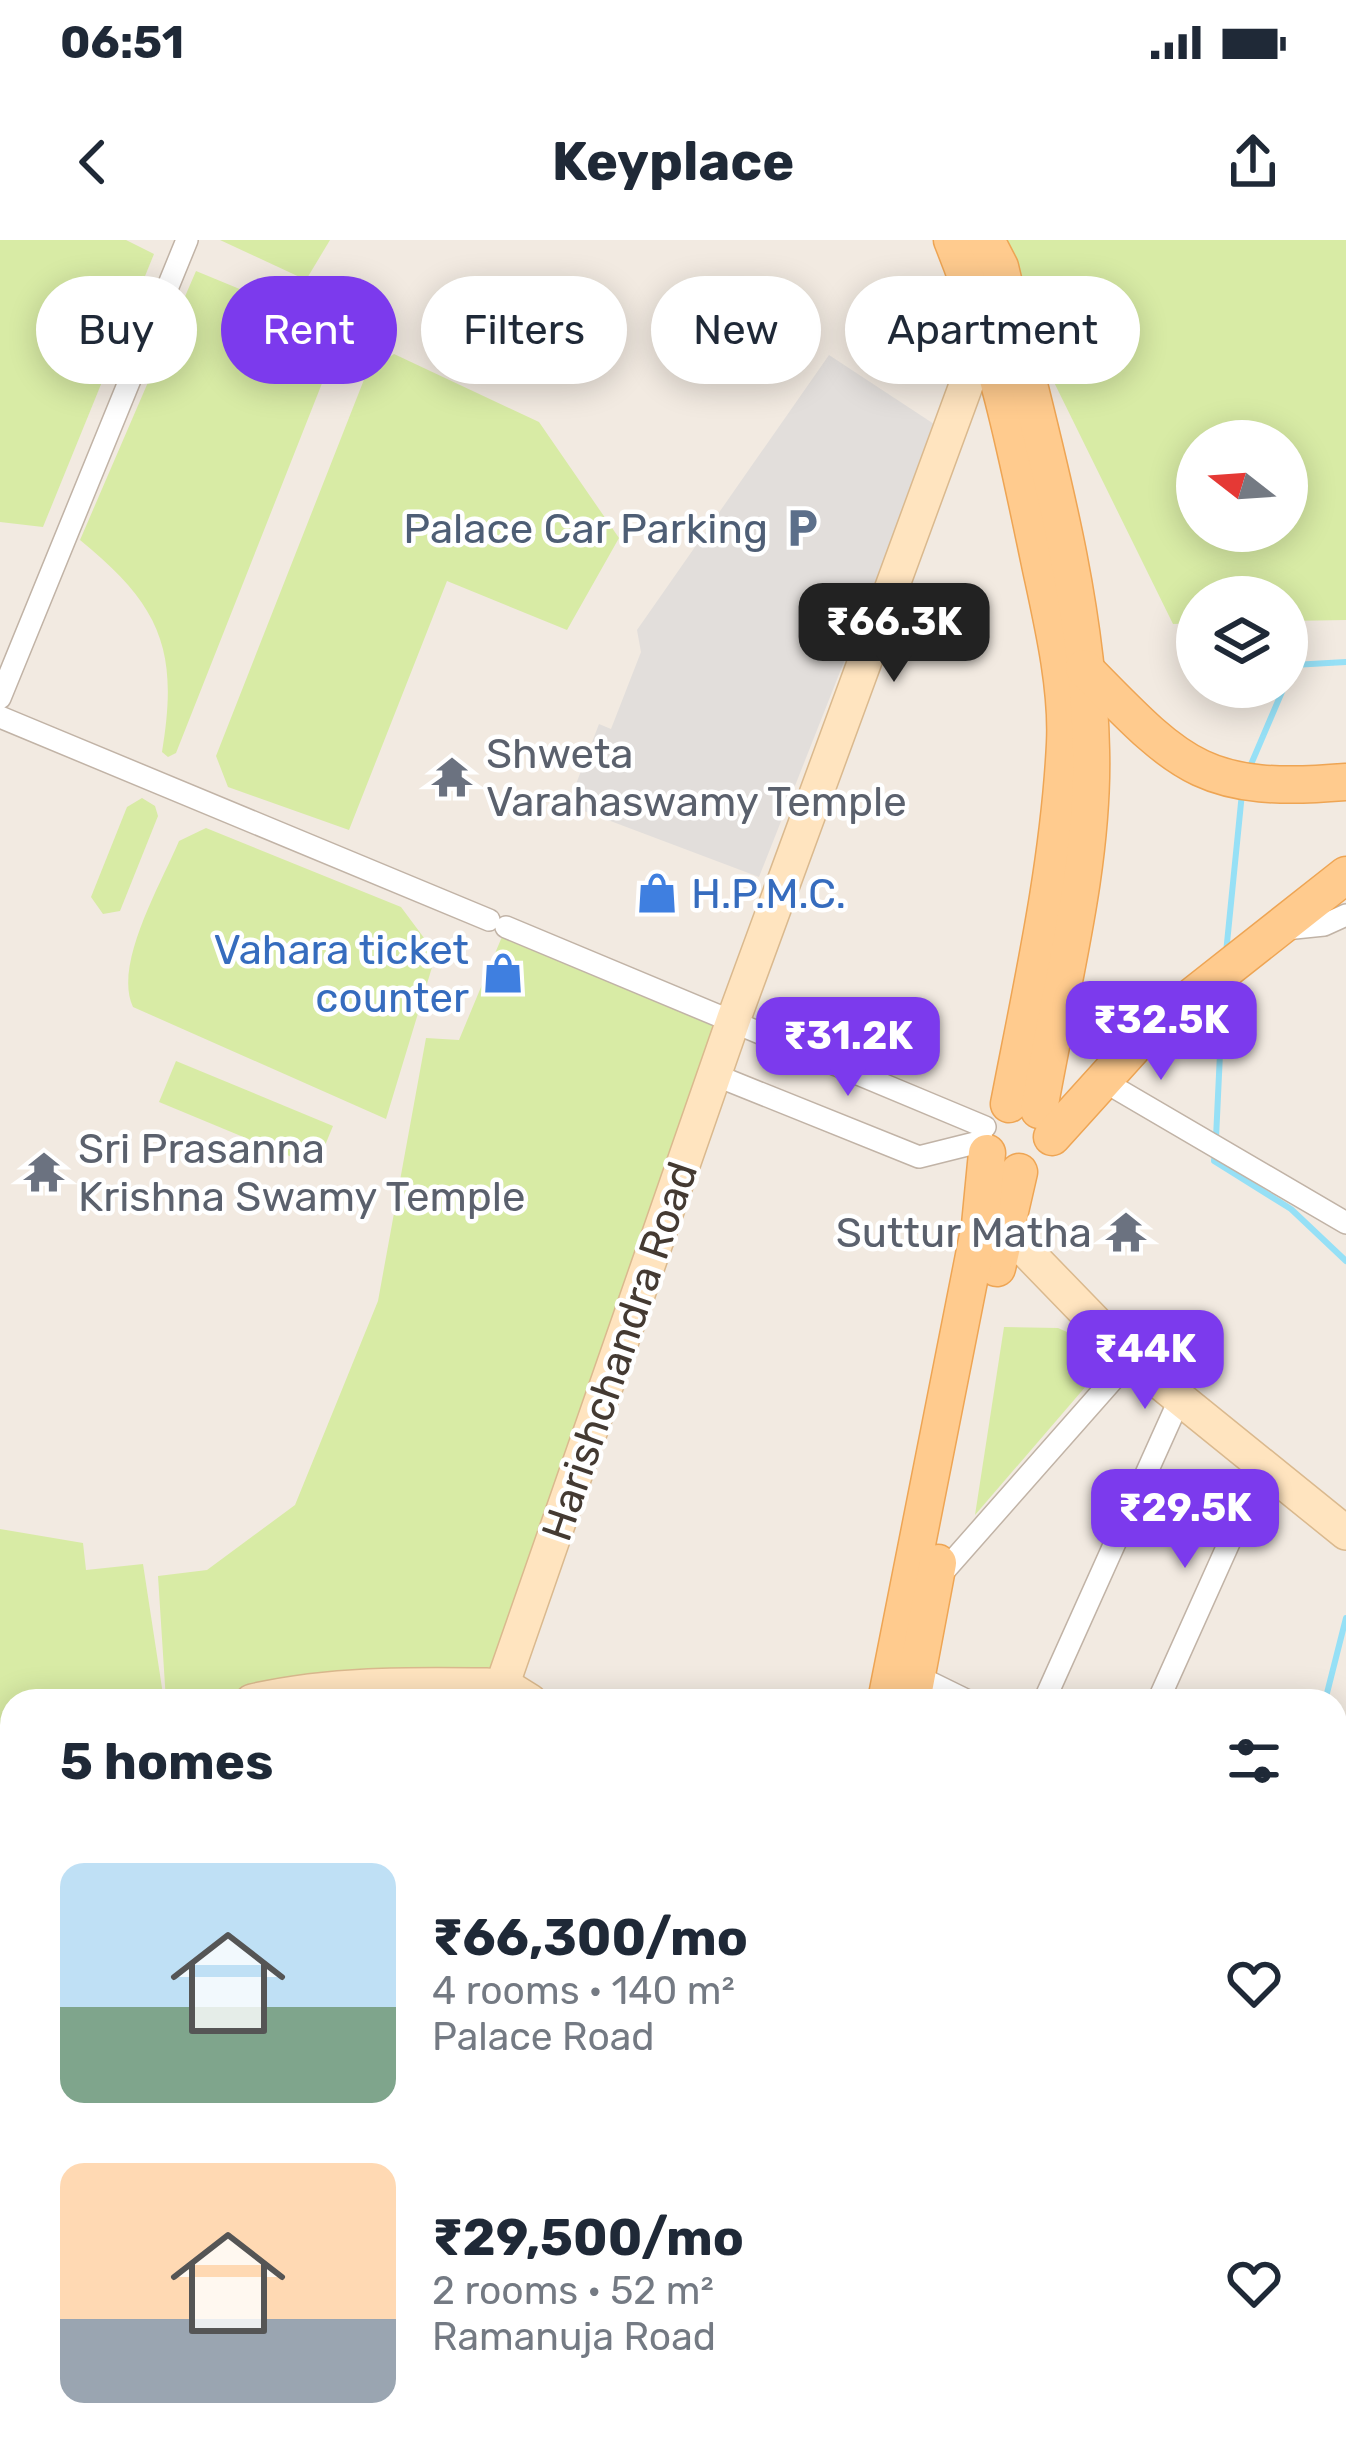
<!DOCTYPE html>
<meta charset="utf-8">
<style>
body{margin:0;font-family:Rubik,sans-serif;background:#f2f2f3;color:#1f2937;height:100vh;display:flex;flex-direction:column;font-size:45px;white-space:nowrap}
*{box-sizing:border-box;margin:0}
p{font-size:39px;color:#747a83}
.icon{flex:none;width:66px;height:66px;fill:none;stroke:currentColor;stroke-width:2;stroke-linecap:round;stroke-linejoin:round}
.map{position:relative;flex:1;overflow:hidden}
.drawer{position:absolute;left:0px;top:1449px;width:1347px;height:771px;display:flex;flex-direction:column;background:#fff;border-radius:36px 36px 0 0;box-shadow:0 6px 30px #0003}
.drawer>*{flex:none}
.banner{position:absolute;left:36px;top:36px;width:1275px;height:108px;display:flex;gap:24px}
.needle{width:78px;rotate:287deg}
.tools{position:absolute;left:1176px;top:180px;display:grid;gap:24px}
.tools a{display:grid;place-items:center;width:132px;height:132px;border-radius:50%;background:#fff;box-shadow:0 6px 30px #0003;font-size:60px}
.price{position:absolute;translate:-50% -102px;padding:0 27px;border-radius:24px;background:#7c3aed;color:#fff;font-size:39px;line-height:78px;filter:drop-shadow(0 3px 6px #0008)}
.price::after{content:'';position:absolute;left:50%;top:72px;width:36px;height:27px;margin-left:-18px;background:inherit;clip-path:polygon(0 0,100% 0,50% 100%)}
.price.active{background:#222;color:#fff}
ul{padding:0;list-style:none}
li{display:flex;align-items:center;gap:36px;height:300px;padding:0 60px}
li span{display:grid;place-items:center;flex:none;width:336px;height:240px;border-radius:24px;color:#555}
li>.icon{margin-inline-start:auto}
span .icon{width:144px;height:144px;fill:#fffc;stroke-width:1}
li b{font-size:51px}
h2{display:flex;justify-content:space-between;align-items:center;height:144px;padding:0 60px;font-size:51px}
.pill{padding:0 42px;border-radius:54px;background:#fff;box-shadow:0 6px 30px #0003;font-size:42px;line-height:108px}
.pill.active{background:#7c3aed;color:#fff}
.status{display:flex;justify-content:space-between;align-items:center;height:84px;padding:0 60px;background:#fff;direction:ltr}
.status svg{height:33px;fill:currentColor}
header{display:flex;justify-content:space-between;align-items:center;height:156px;padding:0 60px;background:#fff;font-size:54px;font-weight:700}
.map>svg:first-child{display:block}
.green{fill:#d8eba5;fill-rule:evenodd}
.parking{fill:#e2dedb}
.lines{fill:none;stroke-linecap:round;stroke-linejoin:round}
.stream{stroke:#96e0f6;stroke-width:6}
.street-casing{stroke:#c1b3a6;stroke-width:24}
.secondary-casing{stroke:#dab98e;stroke-width:36}
.primary-casing{stroke:#eea554;stroke-width:39}
.street{stroke:#fff;stroke-width:21}
.secondary{stroke:#ffe4bf;stroke-width:33}
.primary{stroke:#ffcb8e;stroke-width:36}
.labels{text-anchor:middle;stroke-width:9;stroke-linejoin:round;paint-order:stroke}
.service-label{font-size:42px;fill:#4e5e75;stroke:#fff;text-anchor:end}
.worship-label{font-size:42px;fill:#5b616d;stroke:#fff;text-anchor:start}
.shop-label{font-size:42px;fill:#366cbe;stroke:#fff;text-anchor:start}
.street-label{font-size:42px;fill:#443a32;stroke:#fff}
</style>
<div class="status"><b>06:51</b><svg viewBox="0 0 49 12"><path d="M0 12V9h3v3zM5 12V6h3v6zM10 12V3h3v9zM15 12V0h3v12zM26 1h20v11H26zM47 4h2v5h-2z"/></svg></div>
<header><svg class="icon" aria-label="back" viewBox="0 0 24 24"><path d="M15 5l-7 7 7 7"/></svg>Keyplace<svg class="icon" aria-label="share" viewBox="0 0 24 24"><path d="M12 15V3M7 8l5-5 5 5M5 13v7h14v-7"/></svg></header>
<div class="map">
<svg width="1346" height="2218" viewBox="0 0 1346 2218">
<rect width="100%" height="100%" fill="#f2eae1"/>
<g class="green">
<path d="M0,0H126L154,14L43,287L0,282Z"/>
<path d="M220,0H330L306,40Z"/>
<path d="M984,0H1346V380L1287,381V357H1197V383L1173,384ZM1197,201H1287V291H1197Z"/>
<path d="M196,31L312,79L326,94L332,118L176,513L168,517L162,512C179,410 161,366 80,300Z"/>
<path d="M394,114L539,182L619,298L567,390L447,341L349,590L228,547L216,516L367,132Z"/>
<path d="M142,558L155,566L158,576L120,671L103,674L91,657L127,567Z"/>
<path d="M206,588L401,667L436,714L386,879L133,767C113,725 161,644 179,601Z"/>
<path d="M506,687L719,777L498,1442L264,1461H166L158,1336L207,1330L295,1265L378,1061L426,798L459,800Z"/>
<path d="M176,821L333,886L316,927L159,862Z"/>
<path d="M1004,1087L1058,1088L1101,1107L1099,1131L975,1275Z"/>
<path d="M0,1289L83,1303L86,1330L143,1324L164,1461H12V1508H0Z"/>
</g>
<path class="parking" d="M829,115L937,186L759,637L568,565L599,484L611,489L641,412L637,390Z"/>
<g class="lines">
<g class="stream">
<path d="M1287,439L1293,425L1346,422"/>
<path d="M1249,529L1284,447"/>
<path d="M1226,713L1242,553"/>
<path d="M1216,898L1223,750"/>
<path d="M1215,911L1214,921L1291,969L1346,1021"/>
<path d="M1325,1461L1346,1378"/>
<path d="M706,2218L714,2208"/>
</g>
<g class="street-casing">
<g id="street">
<path d="M0,458L187,0"/>
<path d="M0,477L489,680"/>
<path d="M506,687L985,887"/>
<path d="M1285,689L1324,685L1346,675"/>
<path d="M715,835L919,917L983,901"/>
<path d="M1100,839L1346,983"/>
<path d="M937,1339L1131,1119"/>
<path d="M917,1436L968,1461"/>
<path d="M1044,1461L1181,1156"/>
<path d="M1158,1461L1264,1225"/>
<path d="M1335,1601L1346,1576"/>
<path d="M1335,1640L1346,1646"/>
<path d="M0,1777L12,1776"/>
<path d="M0,1892L12,1866"/>
<path d="M1335,1921L1346,1893"/>
<path d="M0,1929L12,1933"/>
<path d="M0,2098L12,2102"/>
<path d="M1335,2103L1346,2107"/>
<path d="M307,2208L334,2218"/>
<path d="M145,2218L150,2208"/>
<path d="M439,2218L446,2208"/>
<path d="M832,2218L838,2208"/>
<path d="M942,2218L945,2208"/>
<path d="M1051,2218L1054,2208"/>
<path d="M1121,2218L1124,2208"/>
<path d="M1174,2218L1177,2208"/>
<path d="M1237,2218L1240,2208"/>
<path d="M1299,2218L1303,2208"/>
</g>
</g>
<g class="secondary-casing">
<g id="secondary">
<path d="M1004,988L1131,1119L1346,1293"/>
<path d="M503,1443L734,778L987,88"/>
<path d="M514,1451L530,1461"/>
<path d="M252,1461C329,1443 408,1444 487,1445"/>
<path d="M0,1522H12"/>
<path d="M1335,1810L1346,1816"/>
</g>
</g>
<g class="primary-casing">
<g id="primary">
<path d="M952,0C995,106 1017,213 1040,324C1052,380 1068,447 1065,504C1059,625 1032,745 1009,864"/>
<path d="M986,0L1000,27C1037,184 1088,348 1091,510C1094,629 1059,753 1039,870"/>
<path d="M1084,428C1181,527 1203,554 1346,542"/>
<path d="M1052,897L1147,792L1346,635"/>
<path d="M997,1028L1019,932"/>
<path d="M886,1461L980,985L987,913"/>
<path d="M912,1461L938,1323"/>
<path d="M674,2218L679,2208"/>
</g>
</g>
<use href="#street" class="street"/>
<use href="#secondary" class="secondary"/>
<use href="#primary" class="primary"/>
</g>
<defs>
<g id="parking-bare" transform="scale(3.24)"><path d="M-3.5-5.5H1a3.5 3.5 0 0 1 0 7H-1V5.5H-3.5ZM-1-3.4V-.6H.8a1.4 1.4 0 0 0 0-2.8Z" fill="#5c6f8a" stroke="#fff" stroke-width="2.5" paint-order="stroke"/></g>
<g id="temple-bare" transform="scale(3.24)"><path d="M0-6L5-2H3V0L6.5 2.5H4V6H1.5V3h-3V6H-4V2.5H-6.5L-3 0V-2H-5Z" fill="#6b7280" stroke="#fff" stroke-width="2.5" paint-order="stroke"/></g>
<g id="shop-bare" transform="scale(3.24)"><path d="M-5-2.5h2.3a2.7 3.5 0 0 1 5.4 0H5L5.5 6h-11ZM-1.5-2.5h3a1.5 2.3 0 0 0-3 0Z" fill="#3f7fe0" stroke="#fff" stroke-width="2.5" paint-order="stroke"/></g>
</defs>
<g fill-rule="evenodd">
<use href="#parking-bare" x="802" y="288"/>
<use href="#temple-bare" x="452" y="537"/>
<use href="#shop-bare" x="657" y="653"/>
<use href="#shop-bare" x="503" y="733"/>
<use href="#temple-bare" x="44" y="932"/>
<use href="#temple-bare" x="1126" y="992"/>
</g>
<g class="labels">
<g class="service-label">
<text x="768" y="303">Palace Car Parking</text>
</g>
<g class="worship-label">
<text x="486" y="528">Shweta<tspan x="486" dy="48">Varahaswamy Temple</tspan></text>
<text x="78" y="923">Sri Prasanna<tspan x="78" dy="48">Krishna Swamy Temple</tspan></text>
<text x="1092" y="1007" text-anchor="end">Suttur Matha</text>
</g>
<g class="shop-label">
<text x="691" y="668">H.P.M.C.</text>
<text x="469" y="724" text-anchor="end">Vahara ticket<tspan x="469" dy="48">counter</tspan></text>
</g>
<g class="street-label">
<text transform="translate(619 1111) rotate(-71)" y="15">Harishchandra Road</text>
</g>
</g>
</svg>
<div class="tools">
<a><svg class="needle" viewBox="-14 -14 28 28"><path d="M0-13l5 13h-10z" fill="#e53935"/><path d="M0 13l5-13h-10z" fill="#747a83"/></svg></a>
<a><svg class="icon" aria-label="layers" viewBox="0 0 24 24"><path d="M12 4l9 5-9 5-9-5zM3 14l9 5 9-5"/></svg></a>
</div>
<b class="price active" style="left:894px;top:445px">₹66.3K</b>
<b class="price" style="left:1161px;top:843px">₹32.5K</b>
<b class="price" style="left:848px;top:859px">₹31.2K</b>
<b class="price" style="left:1145px;top:1172px">₹44K</b>
<b class="price" style="left:1185px;top:1331px">₹29.5K</b>
<div class="banner">
<a class="pill">Buy</a>
<a class="pill active">Rent</a>
<a class="pill">Filters</a>
<a class="pill">New</a>
<a class="pill">Apartment</a>
</div>
<section class="drawer">
<h2>5 homes<svg class="icon" aria-label="filters" viewBox="0 0 24 24"><path d="M4 7h16M4 17h16"/><circle cx="9" cy="7" r="2"/><circle cx="15" cy="17" r="2"/></svg></h2>
<ul>
<li><span style="background:linear-gradient(#bfe0f5 60%,#7fa58c 0)"><svg class="icon" aria-label="home" viewBox="0 0 24 24"><path d="M3 11l9-7 9 7M6 9v11h12V9"/></svg></span><div><b>₹66,300/mo</b><p>4 rooms · 140 m²</p><p>Palace Road</p></div><svg class="icon" aria-label="heart" viewBox="0 0 24 24"><path d="M12 20l-8-8c-3-5 5-10 8-4 3-6 11-1 8 4z"/></svg></li>
<li><span style="background:linear-gradient(#ffd9b3 65%,#9aa5b1 0)"><svg class="icon" aria-label="home" viewBox="0 0 24 24"><path d="M3 11l9-7 9 7M6 9v11h12V9"/></svg></span><div><b>₹29,500/mo</b><p>2 rooms · 52 m²</p><p>Ramanuja Road</p></div><svg class="icon" aria-label="heart" viewBox="0 0 24 24"><path d="M12 20l-8-8c-3-5 5-10 8-4 3-6 11-1 8 4z"/></svg></li>
</ul>
</section>
</div>
